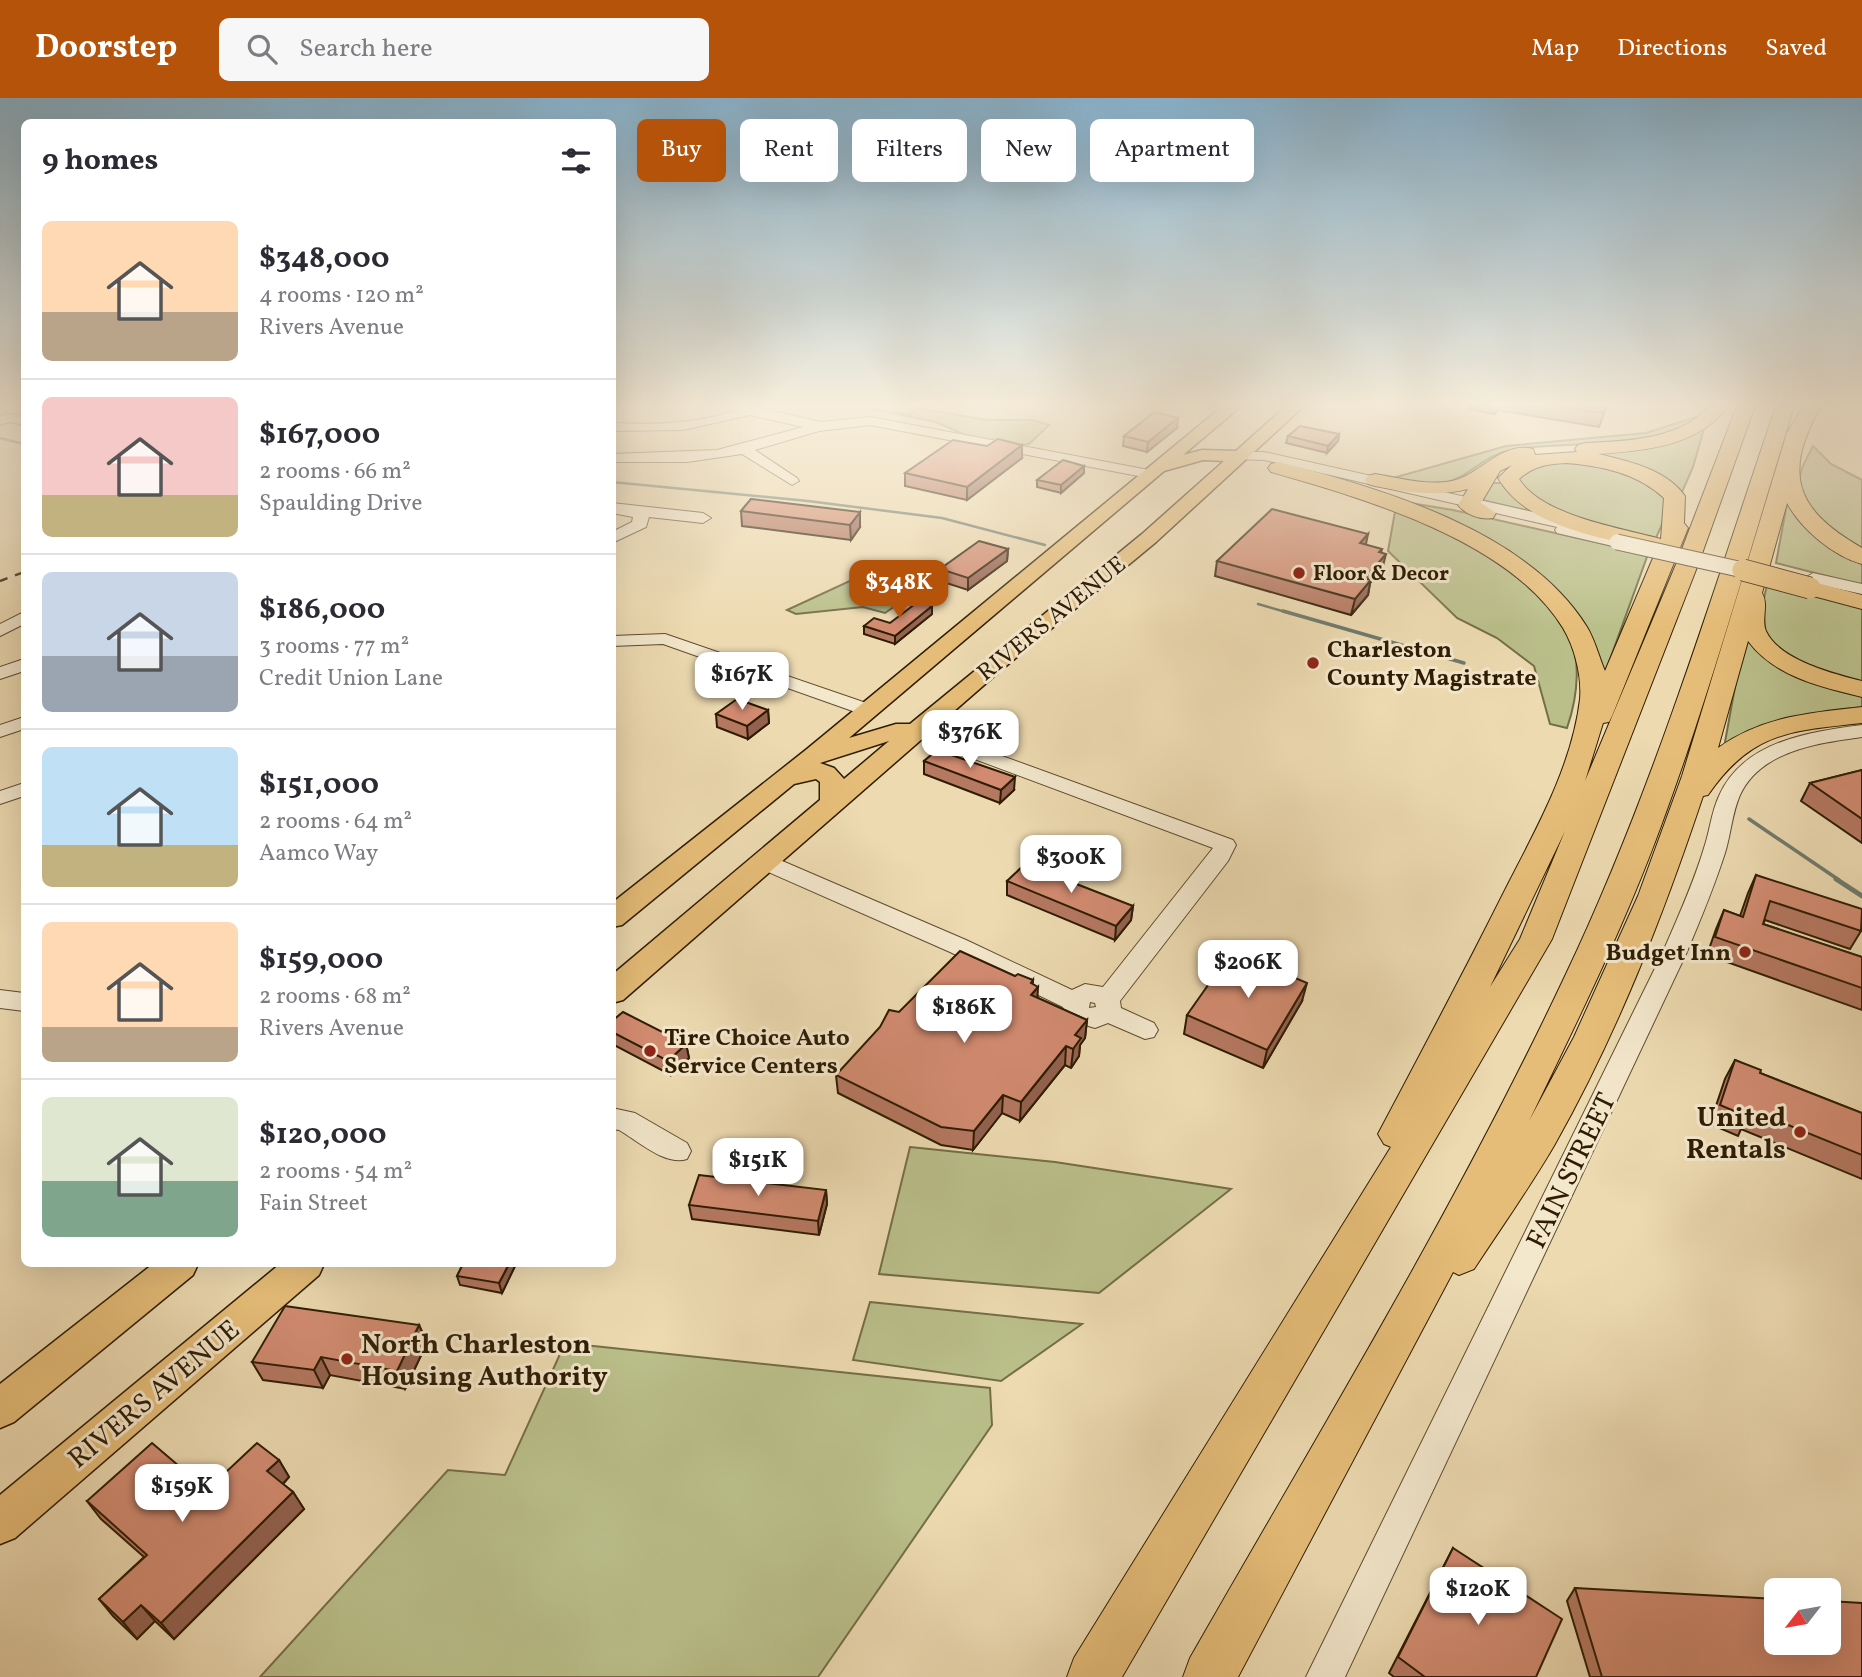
<!DOCTYPE html>
<meta charset="utf-8">
<style>
body{margin:0;font-family:Vollkorn,serif;background:#f7f7f7;color:#2b2b33;height:100vh;display:flex;flex-direction:column;font-size:26px;white-space:nowrap}
*{box-sizing:border-box;margin:0}
p{font-size:23px;color:#7c7c81}
.icon{flex:none;width:38px;height:38px;fill:none;stroke:currentColor;stroke-width:2;stroke-linecap:round;stroke-linejoin:round}
.map{position:relative;flex:1;overflow:hidden}
.drawer{position:absolute;left:21px;top:21px;width:595px;height:1148px;display:flex;flex-direction:column;background:#fff;border-radius:10px;box-shadow:0 7px 28px #0002}
.drawer>*{flex:none}
.hud{position:absolute;left:637px;top:21px;width:665px;height:63px;display:flex;gap:14px}
.needle{width:46px;rotate:239deg}
.buttons{position:absolute;left:1764px;top:1480px;display:grid;gap:14px}
.buttons a{display:grid;place-items:center;width:77px;height:77px;border-radius:10px;background:#fff;box-shadow:0 7px 28px #0002;font-size:35px}
.price{position:absolute;translate:-50% -60px;padding:0 16px;border-radius:14px;background:#fff;color:#222;font-size:23px;line-height:46px;filter:drop-shadow(0 2px 4px #0008)}
.price::after{content:'';position:absolute;left:50%;top:42px;width:21px;height:16px;margin-left:-10px;background:inherit;clip-path:polygon(0 0,100% 0,50% 100%)}
.price.on{background:#b45309;color:#fff}
ul{padding:0;list-style:none}
li{display:flex;align-items:center;gap:21px;height:175px;padding:0 21px}
li+li{border-top:2px solid #e1e1e2}
li span{display:grid;place-items:center;flex:none;width:196px;height:140px;border-radius:10px;color:#555}
li>.icon{margin-inline-start:auto}
span .icon{width:84px;height:84px;fill:#fffc;stroke-width:1}
li b{font-size:30px}
h2{display:flex;justify-content:space-between;align-items:center;height:84px;padding:0 21px;font-size:30px}
.chip{padding:0 24px;border-radius:10px;background:#fff;box-shadow:0 7px 28px #0002;font-size:24px;line-height:63px}
.chip.on{background:#b45309;color:#fff}
header{display:flex;align-items:center;gap:42px;box-sizing:border-box;height:98px;padding:0 35px;background:#b45309;color:#fff}
header strong{font-size:33px}
nav{display:flex;gap:38px;margin-inline-start:auto;font-size:24px}
.search{width:490px;height:63px;background:#f7f7f7;display:flex;align-items:center;gap:18px;box-sizing:border-box;padding:0 24px;border-radius:10px;color:#7c7c81;font-size:26px}
.map>svg:first-child{display:block}
.green{fill:#babf8a;stroke:#746e46;stroke-width:2}
.lines{fill:none;stroke-linecap:round;stroke-linejoin:round}
.stream-far2{stroke:#6f7a6d;stroke-width:2.5}
.stream-far1{stroke:#6f7a6d;stroke-width:3.5}
.stream{stroke:#6f7a6d;stroke-width:5}
.minor-casing{stroke:#5e4c2e;stroke-width:2}
.major-casing{stroke:#2e1c03;stroke-width:3}
.highway-casing{stroke:#2e1c03;stroke-width:2}
.minor{fill:#f3e7cc;fill-rule:evenodd}
.major{fill:#e6bd78;fill-rule:evenodd}
.highway{fill:#e6bd78;fill-rule:evenodd}
.rail{stroke:#2e1c03;stroke-width:2.5;stroke-dasharray:8 8;stroke-linecap:butt}
.minor-bridge-casing{stroke:#5e4c2e;stroke-width:17;stroke-linecap:butt}
.highway-bridge-casing{stroke:#2e1c03;stroke-width:23;stroke-linecap:butt}
.minor-bridge{stroke:#f3e7cc;stroke-width:15}
.highway-bridge{stroke:#e6bd78;stroke-width:21}
.wall{fill:#b57861;stroke:#2e1c03;stroke-width:2}
.shaded-wall{fill:#93614f;stroke:#2e1c03;stroke-width:2}
.building{fill:#d28b71;stroke:#2e1c03;stroke-width:2}
.poi-dot{fill:#8f2418;stroke:#f3e7cc;stroke-width:2.5}
.labels{text-anchor:middle;stroke-width:6;stroke-linejoin:round;paint-order:stroke}
.far-poi-label{font-size:21px;font-weight:bold;fill:#2e1c03;stroke:#f3e7cc;text-anchor:start}
.street-label{font-size:24px;fill:#2e1c03;stroke:#f3e7cc}
.poi-label{font-size:24px;font-weight:bold;fill:#2e1c03;stroke:#f3e7cc;text-anchor:start}
.near-poi-label{font-size:28px;font-weight:bold;fill:#2e1c03;stroke:#f3e7cc;text-anchor:end}
.near-street-label{font-size:28px;fill:#2e1c03;stroke:#f3e7cc}
</style>
<header>
<strong>Doorstep</strong>
<div class="search"><svg class="icon" aria-label="search" viewBox="0 0 24 24"><circle cx="10" cy="10" r="6"/><path d="M15 15l6 6"/></svg>Search here</div>
<nav><a>Map</a><a>Directions</a><a>Saved</a></nav>
</header>
<div class="map">
<svg width="1862" height="1579" viewBox="0 0 1862 1579">
<rect width="100%" height="100%" fill="#eddab1"/>
<filter id="stains"><feTurbulence type="fractalNoise" baseFrequency=".00286" numOctaves="4"/><feColorMatrix values="0 0 0 0 .2 0 0 0 0 .09 0 0 0 0 .02 0 0 0 .5 -.17"/></filter>
<radialGradient id="worn" r=".72"><stop offset=".6" stop-color="#630" stop-opacity="0"/><stop offset="1" stop-color="#630" stop-opacity=".3"/></radialGradient>
<g class="green">
<path d="M918,310L987,322H1032L1049,327L1029,346L1017,348L972,340L936,324L871,311L910,317Z"/>
<path d="M1699,318C1665,354 1559,342 1511,352C1481,358 1469,381 1440,386C1423,389 1403,384 1386,382L1506,348L1646,335Z"/>
<path d="M1704,331L1693,369L1682,394L1583,359L1577,354L1619,351Z"/>
<path d="M1813,348L1831,366L1862,382V454C1838,438 1795,412 1800,378C1801,368 1809,357 1813,348Z"/>
<path d="M1564,363L1613,369L1664,395L1667,415L1656,440L1570,418L1520,393L1518,376L1527,369Z"/>
<path d="M1493,385H1503L1538,415L1482,402Z"/>
<path d="M1788,400L1862,463V487L1776,465Z"/>
<path d="M1404,404L1453,412L1648,456L1604,578L1564,507Z"/>
<path d="M1396,408C1453,433 1529,472 1564,527C1583,557 1578,598 1567,630L1550,626L1534,568L1497,540L1457,520L1388,453Z"/>
<path d="M869,474L920,491L885,515L863,509L796,516L787,512Z"/>
<path d="M1768,482L1862,508V587C1836,581 1765,556 1761,526C1759,513 1766,495 1768,482Z"/>
<path d="M1749,538L1862,595V611L1729,646L1725,644L1737,578Z"/>
<path d="M910,1049L1055,1064L1231,1091L1099,1195L879,1176Z"/>
<path d="M870,1204L1082,1226L1001,1283L853,1262Z"/>
<path d="M565,1245L990,1290L992,1327L818,1579H260L448,1372L505,1377Z"/>
</g>
<g class="lines">
<g class="stream-far2">
<path d="M0,340L24,346"/>
<path d="M612,384L808,403L942,420L1045,447"/>
<path d="M1258,506L1289,515"/>
</g>
<g class="stream-far1">
<path d="M1283,513L1464,565"/>
<path d="M1749,721L1839,782"/>
</g>
<path class="stream" d="M1836,781L1862,798"/>
<g class="minor-casing">
<g id="minor">
<path d="M732,308H752L821,324L870,319L1149,372L1156,376L1149,380L870,327L819,333L755,352L797,380L799,383L792,387L742,356L687,364H612V356L717,352L803,329L750,317L683,332L612,333V325C653,327 695,326 734,313L730,310Z"/>
<path d="M9,316L24,319V327L10,324L0,327V318Z"/>
<path d="M1239,354H1264L1578,424L1584,426L1586,429L1584,432L1623,441L1625,444L1617,449L1557,435L1555,432L1557,429L1264,362L1234,361L1232,358L1234,355Z"/>
<path d="M612,405L703,415L711,420L703,425L649,419L646,429L612,445V434L632,424L633,419L612,415Z"/>
<path d="M1813,475L1862,486V496L1807,484L1805,480Z"/>
<path d="M24,514V526L0,538V526Z"/>
<path d="M665,536L875,608L878,612L868,618L861,616L663,546L612,548V538Z"/>
<path d="M24,561V573L0,581V569Z"/>
<path d="M24,619V631L0,639V627Z"/>
<path d="M917,627L1233,742L1236,747L1228,763L1120,903L1121,910L1154,925L1158,932L1154,939L1145,941L1108,925L1095,930L1069,922L1063,909L950,854L757,769L754,764L757,759H773L966,842L1072,892L1085,886L1103,889L1213,750L910,637L907,633L910,629ZM1090,904L1095,905L1096,909L1089,910Z"/>
<path d="M1862,627V639C1819,645 1761,652 1740,697C1732,715 1731,736 1725,755C1714,789 1700,823 1686,856L1345,1579H1306L1662,856C1677,821 1693,787 1704,750C1710,733 1711,715 1719,698C1743,643 1809,634 1862,627Z"/>
<path d="M24,685V698L0,706V693Z"/>
<path d="M0,892L24,895V913L0,910Z"/>
<path d="M612,1010L635,1015L687,1045L691,1053L687,1061C665,1068 638,1043 619,1032L612,1031Z"/>
</g>
</g>
<g class="major-casing">
<g id="major">
<path d="M1223,308H1241L1183,357L1202,352L1236,353L1286,308H1304L1156,444L1000,573L623,902L612,905V877L820,702V684L816,681L794,686L622,827L612,829V805L807,651ZM1203,362L1224,363L1142,436L910,626H896L849,640L1164,373ZM889,643L844,681L834,670L820,665Z"/>
<path d="M153,1166H198L193,1177L14,1324L0,1330V1286Z"/>
<path d="M280,1166H324L319,1177L15,1440L0,1446V1397Z"/>
</g>
</g>
<g class="highway-casing">
<g id="highway">
<path d="M1709,308H1728C1700,348 1644,353 1598,356C1628,363 1666,371 1685,398L1684,425L1688,430L1612,618L1609,624L1603,625L1585,683L1677,464L1737,308H1755L1699,464L1552,841L1122,1579H1067L1074,1560L1391,1049L1384,1046L1378,1036C1421,955 1464,874 1505,792C1535,733 1572,669 1580,601C1582,579 1575,550 1563,530C1509,442 1365,401 1271,374L1268,370L1271,366L1278,364C1381,390 1528,433 1587,529C1595,542 1599,559 1605,573L1656,453C1603,439 1528,431 1498,380L1512,367L1500,373L1481,405L1496,415L1493,420C1481,422 1466,417 1458,407L1468,391C1436,399 1407,394 1375,388L1368,386L1365,382L1368,378L1375,376C1400,380 1427,388 1452,383C1480,377 1502,343 1533,351L1535,357L1577,354L1575,351L1578,347L1585,345C1626,343 1681,342 1709,308ZM1566,365C1602,368 1637,375 1664,400L1661,441C1621,430 1542,418 1519,381C1534,368 1547,366 1566,365ZM1565,733L1520,841L1490,889Z"/>
<path d="M1776,308H1794C1751,448 1712,590 1661,728C1624,829 1576,926 1529,1023L1574,939L1638,798L1682,678L1787,335L1803,308H1821C1783,375 1794,411 1862,450V466C1833,458 1801,431 1787,405L1762,495C1769,506 1761,521 1766,533C1779,562 1834,576 1862,583V599C1821,589 1775,579 1748,543L1718,650C1763,618 1810,615 1862,609V625C1791,633 1752,633 1708,697L1703,698C1663,818 1617,936 1555,1046C1530,1089 1501,1130 1474,1171L1459,1177L1453,1174L1238,1579H1183L1190,1560C1318,1336 1456,1110 1566,876C1653,693 1711,499 1776,308Z"/>
<path d="M1810,483L1862,497V511L1802,495L1798,490L1802,485Z"/>
</g>
</g>
<use href="#minor" class="minor"/>
<use href="#major" class="major"/>
<use href="#highway" class="highway"/>
<path class="rail" d="M0,483L24,474"/>
<g class="minor-bridge-casing">
<path id="minor-bridge" d="M1617,444L1761,476"/>
</g>
<g class="highway-bridge-casing">
<path id="highway-bridge" d="M1743,472L1810,490"/>
</g>
<use href="#minor-bridge" class="minor-bridge"/>
<use href="#highway-bridge" class="highway-bridge"/>
</g>
<g class="wall">
<path d="M1470,308H1607L1599,329L1497,312L1495,316L1469,311Z"/>
<path d="M1177,330L1147,354L1123,348L1124,338Z"/>
<path d="M1339,336L1338,343L1327,355L1286,345L1288,338Z"/>
<path d="M987,348L1022,360L967,402L905,388V375Z"/>
<path d="M1084,368V375L1061,395L1037,389V382Z"/>
<path d="M751,401L860,429L851,442L742,428L741,413Z"/>
<path d="M1366,447L1381,455L1382,472L1370,485L1368,497L1351,517L1215,478L1217,463Z"/>
<path d="M1008,451L1007,463L968,492L940,483V471Z"/>
<path d="M932,516L895,546L864,536V528L890,525Z"/>
<path d="M768,612L769,625L748,641L717,629L716,616Z"/>
<path d="M924,663L1014,692L1000,705L924,676Z"/>
<path d="M1862,672V745L1801,703L1810,685Z"/>
<path d="M1756,777L1861,833L1850,851L1765,822L1763,826L1862,859V912L1707,857L1716,831L1724,812L1740,818L1748,795Z"/>
<path d="M1007,783L1133,808L1131,822L1115,842L1007,797Z"/>
<path d="M1015,878L1033,882L1032,886L1038,900L1087,922L1085,940L1080,947L1079,958L1071,970L1065,967L1020,1023L1002,1015L973,1052L941,1047L838,995L836,977L899,914Z"/>
<path d="M1302,903L1263,970L1184,936L1187,917Z"/>
<path d="M612,923L686,946L689,960L671,977L612,946Z"/>
<path d="M1735,962L1760,975L1862,1015V1081L1741,1031L1738,1038L1710,1026L1725,981Z"/>
<path d="M826,1092L827,1106L819,1137L692,1121L689,1107Z"/>
<path d="M463,1166H516L502,1195L460,1187L457,1178Z"/>
<path d="M419,1227L427,1245L405,1291L330,1277L323,1290L263,1282L252,1264Z"/>
<path d="M279,1362L289,1379L283,1386L293,1394L304,1411L174,1541L155,1523L137,1541L113,1518L99,1501L144,1459L101,1421L87,1403L207,1392Z"/>
<path d="M1453,1450L1536,1579H1394L1389,1575Z"/>
<path d="M1575,1490L1862,1579H1590L1567,1503Z"/>
</g>
<g class="shaded-wall">
<path d="M1178,320L1177,330L1147,354L1148,344Z"/>
<path d="M1339,336L1338,343L1327,355L1328,348Z"/>
<path d="M1022,347V360L967,402V389Z"/>
<path d="M1084,368V375L1061,395V387Z"/>
<path d="M860,414V429L851,442L850,427Z"/>
<path d="M1368,436L1365,451L1360,445Z"/>
<path d="M1008,451L1007,463L968,492V480Z"/>
<path d="M1382,451L1379,464L1386,456L1382,472L1370,485L1368,497L1351,517L1355,501L1365,480Z"/>
<path d="M932,508V516L895,546V538Z"/>
<path d="M768,612L769,625L748,641L747,628Z"/>
<path d="M1015,679L1014,692L1000,705L1001,692Z"/>
<path d="M1133,808L1131,822L1115,842L1116,828Z"/>
<path d="M1033,882L1032,896L1038,889L1037,907L1030,916L1031,885Z"/>
<path d="M1307,885L1302,903L1263,970L1267,952Z"/>
<path d="M1087,922L1085,940L1080,947L1079,958L1071,970L1075,937Z"/>
<path d="M686,946L689,960L671,977L668,963Z"/>
<path d="M1066,948L1065,967L1020,1023L1021,1004Z"/>
<path d="M1003,997L1002,1015L973,1052L974,1033Z"/>
<path d="M826,1092L827,1106L819,1137L818,1123Z"/>
<path d="M509,1166H516L502,1195L499,1185Z"/>
<path d="M419,1227L427,1245L405,1291L397,1273Z"/>
<path d="M321,1259L330,1277L323,1290L314,1272Z"/>
<path d="M279,1362L289,1379L278,1391L267,1373Z"/>
<path d="M293,1394L304,1411L174,1541L161,1525Z"/>
<path d="M141,1507L155,1523L137,1541L123,1524Z"/>
</g>
<g class="building">
<path d="M1558,308H1606L1604,315Z"/>
<path d="M1154,314L1178,320L1148,344L1124,338Z"/>
<path d="M1300,328L1339,336L1328,348L1288,338Z"/>
<path d="M998,341L1022,347L967,389L905,375L953,342L987,348Z"/>
<path d="M1063,362L1084,368L1061,387L1037,382Z"/>
<path d="M751,401L860,414L850,427L741,413Z"/>
<path d="M1272,411L1368,436L1360,445L1382,451L1379,454L1386,456L1365,480L1371,482L1355,501L1217,463Z"/>
<path d="M979,443L1008,451L968,480L940,471Z"/>
<path d="M919,503L932,508L895,538L864,528L874,520L890,525Z"/>
<path d="M737,601L768,612L747,628L716,616Z"/>
<path d="M937,652L1015,679L1001,692L924,663Z"/>
<path d="M1862,672V721L1810,685Z"/>
<path d="M1025,766L1133,808L1116,828L1007,783Z"/>
<path d="M1756,777L1862,811L1861,833L1770,803L1763,826L1862,859V890L1715,839L1724,812L1743,819Z"/>
<path d="M960,853L1015,878L1018,876L1033,882L1031,885L1038,889L1031,897L1087,922L1075,937L1081,940L1073,951L1066,948L1021,1004L1003,997L974,1033L941,1029L836,977L880,929L889,912L899,914Z"/>
<path d="M1232,853L1307,885L1267,952L1187,917Z"/>
<path d="M623,914L686,946L668,963L612,934V923Z"/>
<path d="M1735,962L1761,972L1760,975L1862,1015V1057L1751,1012L1748,1019L1720,1007Z"/>
<path d="M699,1077L826,1092L818,1123L689,1107Z"/>
<path d="M463,1166H509L499,1185L457,1178Z"/>
<path d="M285,1208L419,1227L397,1273L321,1259L314,1272L252,1264Z"/>
<path d="M152,1345L207,1392L257,1345L279,1362L267,1373L293,1394L161,1525L141,1507L123,1524L99,1501L147,1457L87,1403Z"/>
<path d="M1453,1450L1562,1521L1536,1579H1425L1398,1559Z"/>
<path d="M1575,1490L1776,1501V1545H1829V1503L1862,1505V1579H1602Z"/>
</g>
<linearGradient id="sky" x2="0" y2="1"><stop stop-color="#89b6d3"/><stop offset="0.58" stop-color="#f7eedc"/><stop offset="1" stop-color="#f7eedc" stop-opacity="0"/></linearGradient>
<rect width="1862" height="529" fill="url(#sky)"/>
<g class="poi-dot">
<circle cx="1299" cy="475" r="7"/>
<circle cx="1313" cy="565" r="7"/>
<circle cx="1745" cy="854" r="7"/>
<circle cx="650" cy="953" r="7"/>
<circle cx="1800" cy="1034" r="7"/>
<circle cx="347" cy="1261" r="7"/>
</g>
<g class="labels">
<g class="far-poi-label">
<text x="1313" y="482">Floor &amp; Decor</text>
</g>
<g class="street-label">
<text transform="translate(1051 520) rotate(-39)" y="8">RIVERS AVENUE</text>
</g>
<g class="poi-label">
<text x="1327" y="559">Charleston<tspan x="1327" dy="28">County Magistrate</tspan></text>
<text x="1731" y="862" text-anchor="end">Budget Inn</text>
<text x="664" y="947">Tire Choice Auto<tspan x="664" dy="28">Service Centers</tspan></text>
</g>
<g class="near-poi-label">
<text x="1786" y="1028">United<tspan x="1786" dy="32">Rentals</tspan></text>
<text x="361" y="1255" text-anchor="start">North Charleston<tspan x="361" dy="32">Housing Authority</tspan></text>
</g>
<g class="near-street-label">
<text transform="translate(1570 1072) rotate(-64)" y="10">FAIN STREET</text>
<text transform="translate(153 1295) rotate(-40)" y="10">RIVERS AVENUE</text>
</g>
</g>
<rect width="100%" height="100%" filter="url(#stains)"/>
<rect width="100%" height="100%" fill="url(#worn)"/>
</svg>
<div class="buttons">
<a><svg class="needle" viewBox="-14 -14 28 28"><path d="M0-13l5 13h-10z" fill="#e53935"/><path d="M0 13l5-13h-10z" fill="#7c7c81"/></svg></a>
</div>
<b class="price on" style="left:899px;top:522px">$348K</b>
<b class="price" style="left:742px;top:614px">$167K</b>
<b class="price" style="left:970px;top:672px">$376K</b>
<b class="price" style="left:1071px;top:797px">$300K</b>
<b class="price" style="left:1248px;top:902px">$206K</b>
<b class="price" style="left:964px;top:947px">$186K</b>
<b class="price" style="left:758px;top:1100px">$151K</b>
<b class="price" style="left:182px;top:1426px">$159K</b>
<b class="price" style="left:1478px;top:1529px">$120K</b>
<div class="hud">
<a class="chip on">Buy</a>
<a class="chip">Rent</a>
<a class="chip">Filters</a>
<a class="chip">New</a>
<a class="chip">Apartment</a>
</div>
<section class="drawer">
<h2>9 homes<svg class="icon" aria-label="filters" viewBox="0 0 24 24"><path d="M4 7h16M4 17h16"/><circle cx="9" cy="7" r="2"/><circle cx="15" cy="17" r="2"/></svg></h2>
<ul>
<li><span style="background:linear-gradient(#ffd9b3 65%,#b9a48a 0)"><svg class="icon" aria-label="home" viewBox="0 0 24 24"><path d="M3 11l9-7 9 7M6 9v11h12V9"/></svg></span><div><b>$348,000</b><p>4 rooms · 120 m²</p><p>Rivers Avenue</p></div></li>
<li><span style="background:linear-gradient(#f6c9c9 70%,#c2b280 0)"><svg class="icon" aria-label="home" viewBox="0 0 24 24"><path d="M3 11l9-7 9 7M6 9v11h12V9"/></svg></span><div><b>$167,000</b><p>2 rooms · 66 m²</p><p>Spaulding Drive</p></div></li>
<li><span style="background:linear-gradient(#c9d6e8 60%,#9aa5b1 0)"><svg class="icon" aria-label="home" viewBox="0 0 24 24"><path d="M3 11l9-7 9 7M6 9v11h12V9"/></svg></span><div><b>$186,000</b><p>3 rooms · 77 m²</p><p>Credit Union Lane</p></div></li>
<li><span style="background:linear-gradient(#bfe0f5 70%,#c2b280 0)"><svg class="icon" aria-label="home" viewBox="0 0 24 24"><path d="M3 11l9-7 9 7M6 9v11h12V9"/></svg></span><div><b>$151,000</b><p>2 rooms · 64 m²</p><p>Aamco Way</p></div></li>
<li><span style="background:linear-gradient(#ffd9b3 75%,#b9a48a 0)"><svg class="icon" aria-label="home" viewBox="0 0 24 24"><path d="M3 11l9-7 9 7M6 9v11h12V9"/></svg></span><div><b>$159,000</b><p>2 rooms · 68 m²</p><p>Rivers Avenue</p></div></li>
<li><span style="background:linear-gradient(#dfe7d0 60%,#7fa58c 0)"><svg class="icon" aria-label="home" viewBox="0 0 24 24"><path d="M3 11l9-7 9 7M6 9v11h12V9"/></svg></span><div><b>$120,000</b><p>2 rooms · 54 m²</p><p>Fain Street</p></div></li>
</ul>
</section>
</div>
